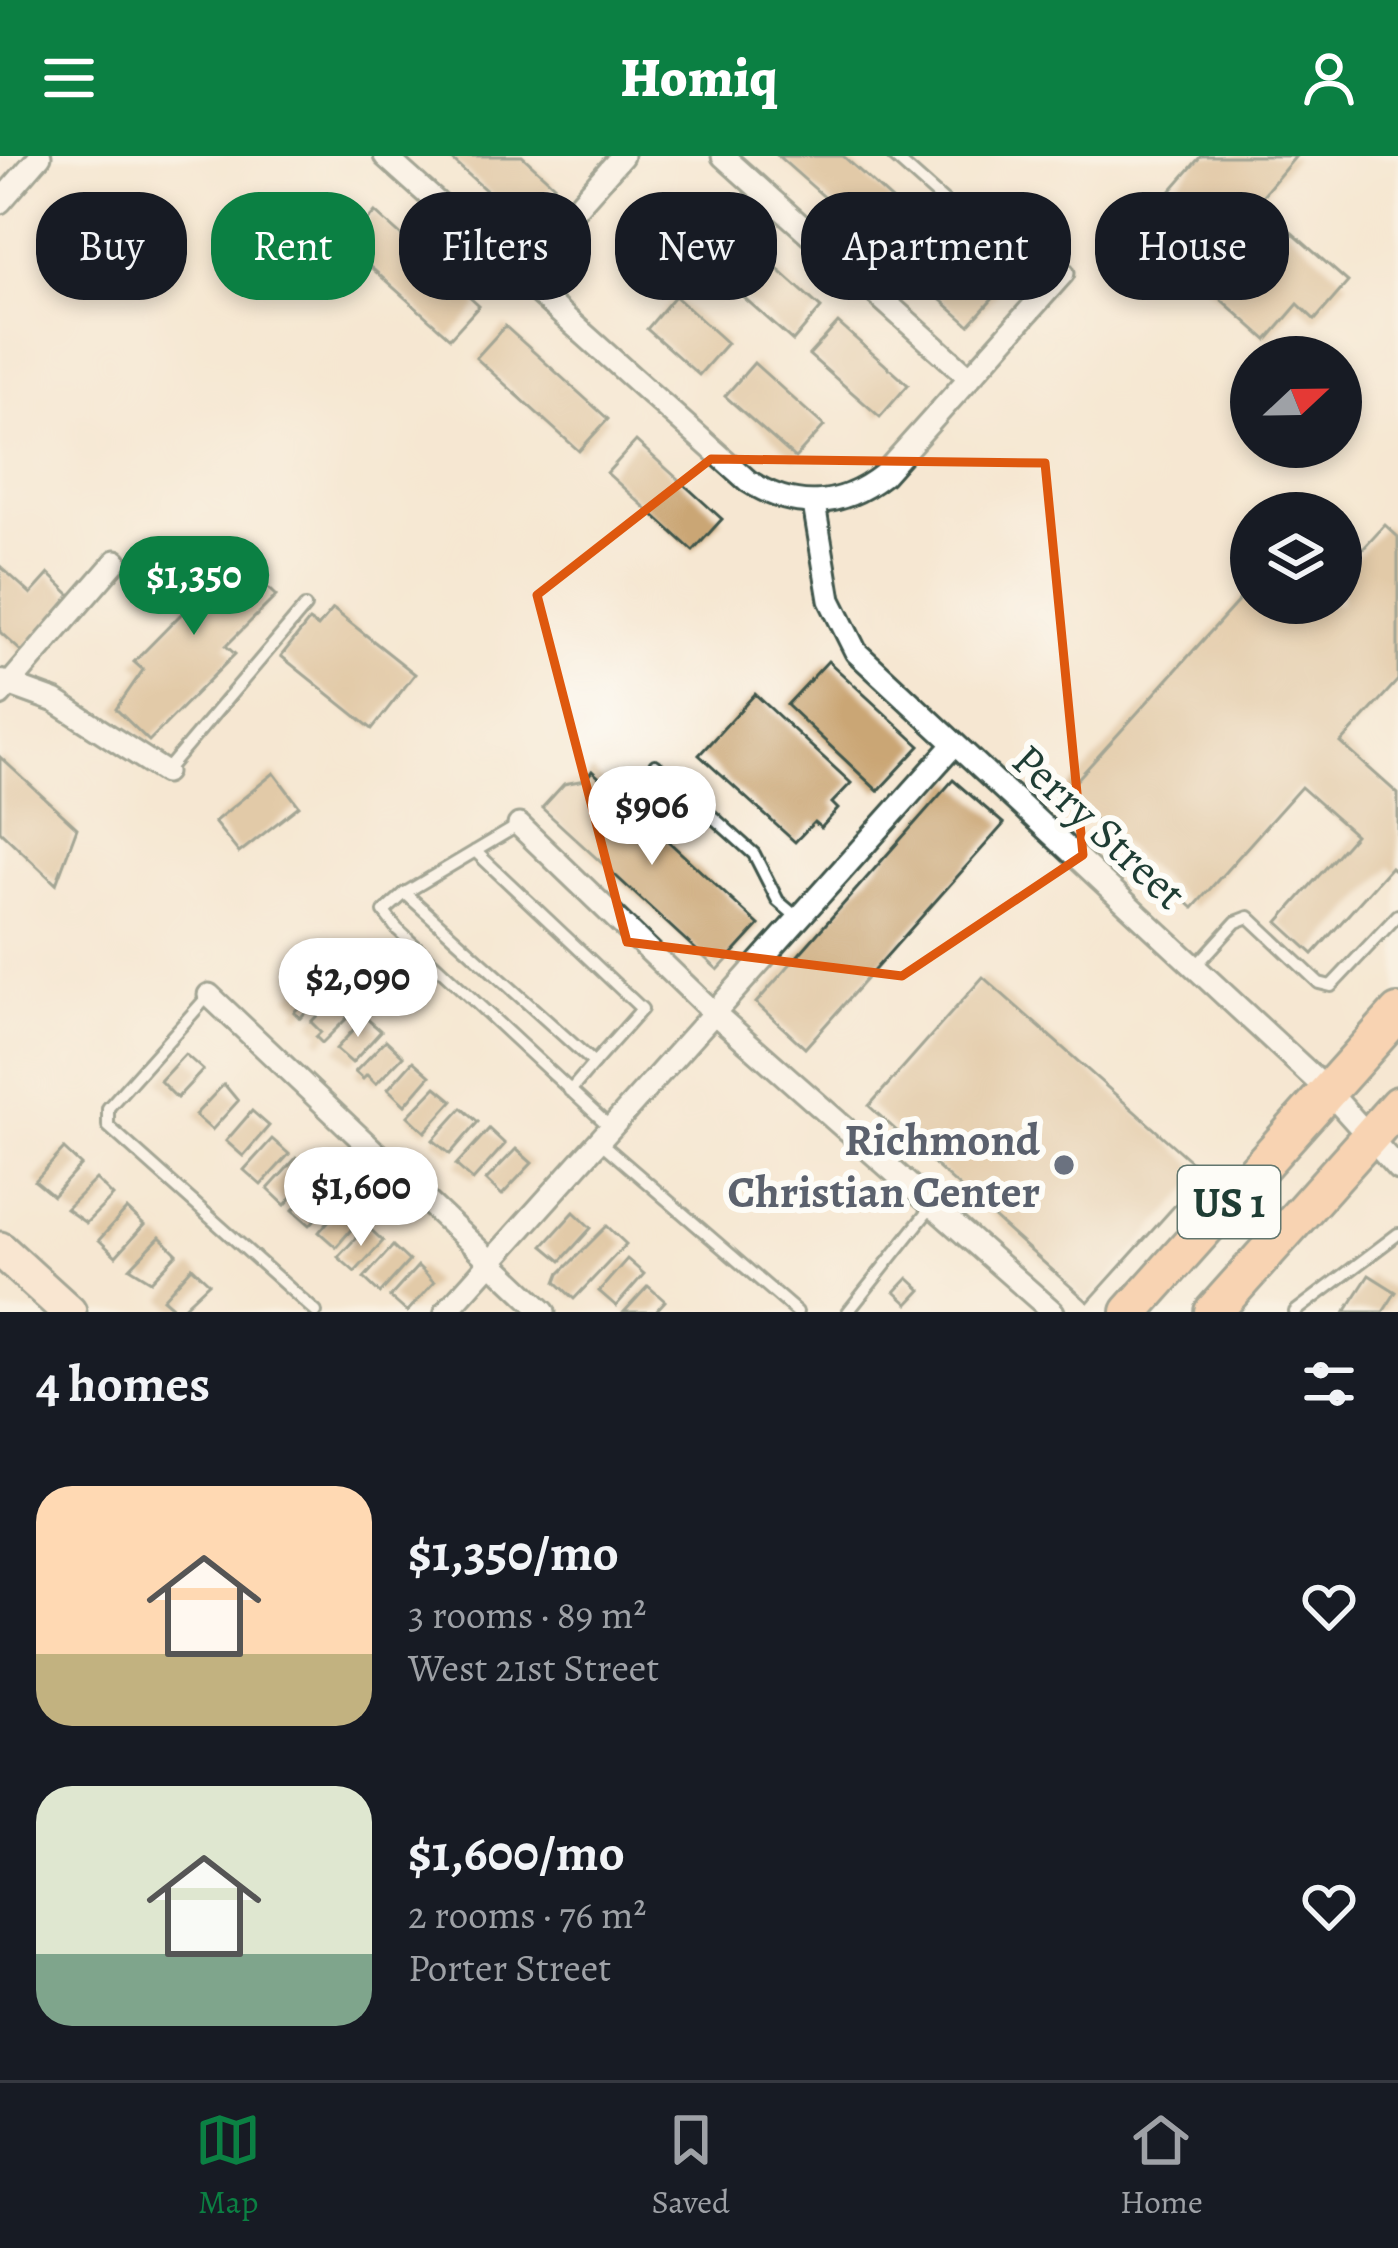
<!DOCTYPE html>
<meta charset="utf-8">
<style>
body{margin:0;font-family:Alegreya,serif;background:#242831;color:#f1f3f6;height:100vh;display:flex;flex-direction:column;font-size:45px;white-space:nowrap}
*{box-sizing:border-box;margin:0}
p{font-size:39px;color:#9ea1a6}
.icon{flex:none;width:66px;height:66px;fill:none;stroke:currentColor;stroke-width:2;stroke-linecap:round;stroke-linejoin:round}
.map{position:relative;height:1156px;overflow:hidden}
.drawer{display:flex;flex-direction:column;background:#171b24;flex:1}
.drawer>*{flex:none}
.hud{position:absolute;left:36px;top:36px;width:1326px;height:108px;display:flex;gap:24px}
.needle{width:78px;rotate:68deg}
.tools{position:absolute;left:1230px;top:180px;display:grid;gap:24px}
.tools a{display:grid;place-items:center;width:132px;height:132px;border-radius:50%;background:#171b24;box-shadow:0 6px 18px #0003;font-size:60px}
.price{position:absolute;translate:-50% -102px;padding:0 27px;border-radius:42px;background:#fff;color:#222;font-size:39px;line-height:78px;filter:drop-shadow(0 3px 6px #0008)}
.price::after{content:'';position:absolute;left:50%;top:72px;width:36px;height:27px;margin-left:-18px;background:inherit;clip-path:polygon(0 0,100% 0,50% 100%)}
.price.selected{background:#0b8043;color:#fff}
ul{padding:0;list-style:none}
li{display:flex;align-items:center;gap:36px;height:300px;padding:0 36px}
li span{display:grid;place-items:center;flex:none;width:336px;height:240px;border-radius:36px;color:#555}
li>.icon{margin-inline-start:auto}
span .icon{width:144px;height:144px;fill:#fffc;stroke-width:1}
li b{font-size:51px}
h2{display:flex;justify-content:space-between;align-items:center;height:144px;padding:0 36px;font-size:51px}
.tag{padding:0 42px;border-radius:48px;background:#171b24;box-shadow:0 6px 18px #0003;font-size:42px;line-height:108px}
.tag.selected{background:#0b8043;color:#fff}
header{display:flex;justify-content:space-between;align-items:center;height:156px;padding:0 36px;background:#0b8043;color:#fff;font-size:54px;font-weight:800}
.dock{display:flex;justify-content:space-around;align-items:center;height:168px;border-top:3px solid #363941;background:#171b24;font-size:33px;color:#9ea1a6}
.dock a{display:grid;justify-items:center;gap:6px}
.dock .selected{color:#0b8043}
.map>svg:first-child{display:block}
.building{fill:#caa675}
.lines{fill:none;stroke-linecap:round;stroke-linejoin:round}
.lane-casing{stroke:#3f564c;stroke-width:16}
.street-casing{stroke:#3f564c;stroke-width:27}
.secondary-casing{stroke:#3f564c;stroke-width:39}
.primary-casing{stroke:#3f564c;stroke-width:42}
.lane{stroke:#fff;stroke-width:10}
.street{stroke:#fff;stroke-width:21}
.secondary{stroke:#fde4d1;stroke-width:33}
.primary{stroke:#fabb8c;stroke-width:36}
.marked{fill:none;stroke:#de580e;stroke-width:9;stroke-linejoin:round}
.worship-dot{fill:#6b7280;stroke:#fdfcf7;stroke-width:4.5}
.labels{text-anchor:middle;stroke-width:12;stroke-linejoin:round;paint-order:stroke}
.shield{fill:#fdfcf7;stroke:#62766e;stroke-width:3}
.shield-label{font-size:42px;font-weight:bold;fill:#1f3d34}
.street-label{font-size:45px;fill:#1f3d34;stroke:#fdfcf7}
.worship-label{font-size:45px;font-weight:bold;fill:#5b616d;stroke:#fdfcf7;text-anchor:end}
</style>
<header><svg class="icon" aria-label="menu" viewBox="0 0 24 24"><path d="M4 6h16M4 12h16M4 18h16"/></svg>Homiq<svg class="icon" aria-label="person" viewBox="0 0 24 24"><circle cx="12" cy="8" r="4"/><path d="M4 21q1-7 8-7t8 7"/></svg></header>
<div class="map">
<svg width="1398" height="1156" viewBox="0 0 1398 1156">
<rect width="100%" height="100%" fill="#fdfcf7"/>
<filter id="ink" filterUnits="userSpaceOnUse"><feTurbulence type="fractalNoise" baseFrequency=".00833" numOctaves="2"/><feDisplacementMap in="SourceGraphic" scale="24" xChannelSelector="R" yChannelSelector="G"/><feConvolveMatrix kernelMatrix="1 2 1 2 8 2 1 2 1" color-interpolation-filters="sRGB"/></filter>
<filter id="wash" filterUnits="userSpaceOnUse"><feTurbulence type="fractalNoise" baseFrequency=".004" numOctaves="4" result="noise"/><feDisplacementMap in="SourceGraphic" scale="48" xChannelSelector="R" yChannelSelector="G"/><feGaussianBlur stdDeviation="2.7" result="paint"/><feColorMatrix in="noise" values="0 0 0 0 0 0 0 0 0 0 0 0 0 0 0 0 0 1.4 0 .05"/><feComposite in="paint" operator="in"/></filter>
<g filter="url(#wash)">
<rect width="100%" height="100%" fill="#f6e7d2"/>
<g id="blocks">
<g class="building">
<path d="M448,0H522L554,29L521,66Z"/>
<path d="M778,0H843L892,44L864,76Z"/>
<path d="M1201,0H1296L1257,46L1348,126L1315,164L1298,148L1267,184L1139,71Z"/>
<path d="M375,56L479,150L450,182L346,89Z"/>
<path d="M910,59L998,137L969,169L881,91Z"/>
<path d="M734,74L821,152L793,185L705,107Z"/>
<path d="M675,140L727,187L699,219L647,173Z"/>
<path d="M838,167L908,229L880,261L809,199Z"/>
<path d="M505,170L608,263L579,295L476,202Z"/>
<path d="M754,207L824,270L795,302L725,240Z"/>
<path d="M636,285L722,363L693,395L607,317Z"/>
<path d="M1385,369L1398,381V524L1341,587L1398,638V718L1391,711L1313,798L1278,766L1355,679L1301,631L1193,752L1065,637L1251,431V447H1341V417Z"/>
<path d="M219,385L276,440L226,490L235,498L149,585L116,553L143,514L134,506L187,452L169,435L195,409L189,403L198,395L204,401Z"/>
<path d="M0,410L31,438L49,418L73,441L22,496L0,476Z"/>
<path d="M333,453L415,518L372,573L281,500L309,465L318,471Z"/>
<path d="M828,505L920,590L878,635L787,549Z"/>
<path d="M755,538L851,627L832,647L838,653L821,672L814,666L795,686L699,599Z"/>
<path d="M0,601L77,672L56,728L0,675Z"/>
<path d="M592,615L759,769L718,814L542,652L564,628L585,624Z"/>
<path d="M274,617L299,650L239,697L214,666Z"/>
<path d="M953,624L1004,668L805,892L756,847Z"/>
<path d="M328,800L336,808L326,818L334,826L300,862L294,856L299,851L288,841Z"/>
<path d="M983,821L1204,1017L1088,1146L869,950Z"/>
<path d="M340,836L357,852L322,887L316,881L321,876L311,866Z"/>
<path d="M365,861L381,875L352,907L336,893Z"/>
<path d="M386,884L403,900L376,928L367,919L363,923L355,916Z"/>
<path d="M185,898L203,914L177,942L160,925Z"/>
<path d="M413,905L430,920L405,949L388,933Z"/>
<path d="M224,928L238,945L212,974L195,959Z"/>
<path d="M436,931L453,945L425,976L408,960Z"/>
<path d="M462,952L478,966L450,998L433,984Z"/>
<path d="M252,955L269,970L243,1000L226,985Z"/>
<path d="M489,973L505,988L473,1024L456,1009Z"/>
<path d="M272,983L289,998L261,1029L244,1014Z"/>
<path d="M64,993L81,1009L53,1040L35,1025Z"/>
<path d="M516,993L532,1007L502,1039L486,1024Z"/>
<path d="M296,1002L313,1017L285,1049L268,1033Z"/>
<path d="M96,1023L113,1040L86,1067L66,1053Z"/>
<path d="M320,1025L336,1040L310,1069L293,1054Z"/>
<path d="M345,1046L362,1061L336,1091L319,1076Z"/>
<path d="M127,1053L144,1069L116,1100L99,1084Z"/>
<path d="M574,1056L591,1072L561,1105L543,1090Z"/>
<path d="M367,1070L383,1085L355,1116L338,1101Z"/>
<path d="M607,1070L626,1088L574,1143L556,1126L559,1118Z"/>
<path d="M160,1081L177,1098L151,1125L130,1112Z"/>
<path d="M393,1090L409,1105L380,1137L364,1122Z"/>
<path d="M627,1103L644,1118L616,1150L599,1135Z"/>
<path d="M418,1110L434,1126L407,1156L390,1141Z"/>
<path d="M192,1111L209,1127L178,1156L163,1143Z"/>
<path d="M1369,1119L1396,1136L1383,1156H1345Z"/>
<path d="M908,1122L921,1134L908,1148L895,1136Z"/>
<path d="M648,1130L665,1145L655,1156H624Z"/>
</g>
</g>
</g>
<g filter="url(#ink)">
<use href="#blocks" fill-opacity="0" stroke="#3f564c" stroke-width="3"/>
<g class="lines">
<g class="lane-casing">
<g id="lane">
<path d="M893,0L1046,136"/>
<path d="M655,609L754,698L778,745L798,762"/>
<path d="M165,616L305,451"/>
<path d="M475,695L642,853L594,907L405,737L519,669"/>
<path d="M405,737L384,756L397,773L610,971"/>
<path d="M1195,811L1236,766L1249,761L1319,827L1331,830L1398,759"/>
<path d="M209,839L108,952V970L316,1156"/>
<path d="M570,935L594,907"/>
<path d="M599,985L797,1156"/>
<path d="M848,1156L932,1050"/>
<path d="M1295,1156L1398,1078"/>
</g>
</g>
<g class="street-casing">
<g id="street">
<path d="M385,0L748,325C793,354 840,353 883,319L1063,117"/>
<path d="M723,0L969,221"/>
<path d="M0,46L40,0"/>
<path d="M518,117L622,0"/>
<path d="M814,348L830,444L856,496L1327,934L1398,1013"/>
<path d="M0,525L55,545L165,616"/>
<path d="M0,539L116,405"/>
<path d="M519,669L713,856L1053,1156"/>
<path d="M209,839L544,1156"/>
<path d="M446,1156L954,589"/>
</g>
</g>
<g class="secondary-casing">
<path id="secondary" d="M0,1093L69,1156"/>
</g>
<g class="primary-casing">
<g id="primary">
<path d="M1130,1156L1398,857"/>
<path d="M1213,1156L1398,949"/>
</g>
</g>
<use href="#lane" class="lane"/>
<use href="#street" class="street"/>
<use href="#secondary" class="secondary"/>
<use href="#primary" class="primary"/>
</g>
</g>
<path d="M0 0H1398V1156H0ZM711,303L1045,307L1083,699L902,820L627,786L537,439Z" fill="#f6e7d2" fill-opacity=".55" fill-rule="evenodd"/>
<path class="marked" d="M711,303L1045,307L1083,699L902,820L627,786L537,439Z"/>
<circle class="worship-dot" cx="1064" cy="1009" r="12"/>
<g class="labels">
<rect class="shield" x="1178" y="1010" width="102" height="72" rx="9"/>
<g class="shield-label">
<text x="1229" y="1061">US 1</text>
</g>
<g class="street-label">
<text transform="translate(1100 670) rotate(43)" y="16">Perry Street</text>
</g>
<g class="worship-label">
<text x="1040" y="999">Richmond<tspan x="1040" dy="52">Christian Center</tspan></text>
</g>
</g>
</svg>
<div class="tools">
<a><svg class="needle" viewBox="-14 -14 28 28"><path d="M0-13l5 13h-10z" fill="#e53935"/><path d="M0 13l5-13h-10z" fill="#9ea1a6"/></svg></a>
<a><svg class="icon" aria-label="layers" viewBox="0 0 24 24"><path d="M12 4l9 5-9 5-9-5zM3 14l9 5 9-5"/></svg></a>
</div>
<b class="price selected" style="left:194px;top:482px">$1,350</b>
<b class="price" style="left:652px;top:712px">$906</b>
<b class="price" style="left:358px;top:884px">$2,090</b>
<b class="price" style="left:361px;top:1093px">$1,600</b>
<div class="hud">
<a class="tag">Buy</a>
<a class="tag selected">Rent</a>
<a class="tag">Filters</a>
<a class="tag">New</a>
<a class="tag">Apartment</a>
<a class="tag">House</a>
</div>
</div>
<section class="drawer">
<h2>4 homes<svg class="icon" aria-label="filters" viewBox="0 0 24 24"><path d="M4 7h16M4 17h16"/><circle cx="9" cy="7" r="2"/><circle cx="15" cy="17" r="2"/></svg></h2>
<ul>
<li><span style="background:linear-gradient(#ffd9b3 70%,#c2b280 0)"><svg class="icon" aria-label="home" viewBox="0 0 24 24"><path d="M3 11l9-7 9 7M6 9v11h12V9"/></svg></span><div><b>$1,350/mo</b><p>3 rooms · 89 m²</p><p>West 21st Street</p></div><svg class="icon" aria-label="heart" viewBox="0 0 24 24"><path d="M12 20l-8-8c-3-5 5-10 8-4 3-6 11-1 8 4z"/></svg></li>
<li><span style="background:linear-gradient(#dfe7d0 70%,#7fa58c 0)"><svg class="icon" aria-label="home" viewBox="0 0 24 24"><path d="M3 11l9-7 9 7M6 9v11h12V9"/></svg></span><div><b>$1,600/mo</b><p>2 rooms · 76 m²</p><p>Porter Street</p></div><svg class="icon" aria-label="heart" viewBox="0 0 24 24"><path d="M12 20l-8-8c-3-5 5-10 8-4 3-6 11-1 8 4z"/></svg></li>
</ul>
</section>
<nav class="dock">
<a class="selected"><svg class="icon" aria-label="map" viewBox="0 0 24 24"><path d="M3 6l6-2 6 2 6-2v14l-6 2-6-2-6 2zM9 4v14M15 6v14"/></svg>Map</a>
<a><svg class="icon" aria-label="saved" viewBox="0 0 24 24"><path d="M7 4h10v16l-5-4-5 4z"/></svg>Saved</a>
<a><svg class="icon" aria-label="home" viewBox="0 0 24 24"><path d="M3 11l9-7 9 7M6 9v11h12V9"/></svg>Home</a>
</nav>
